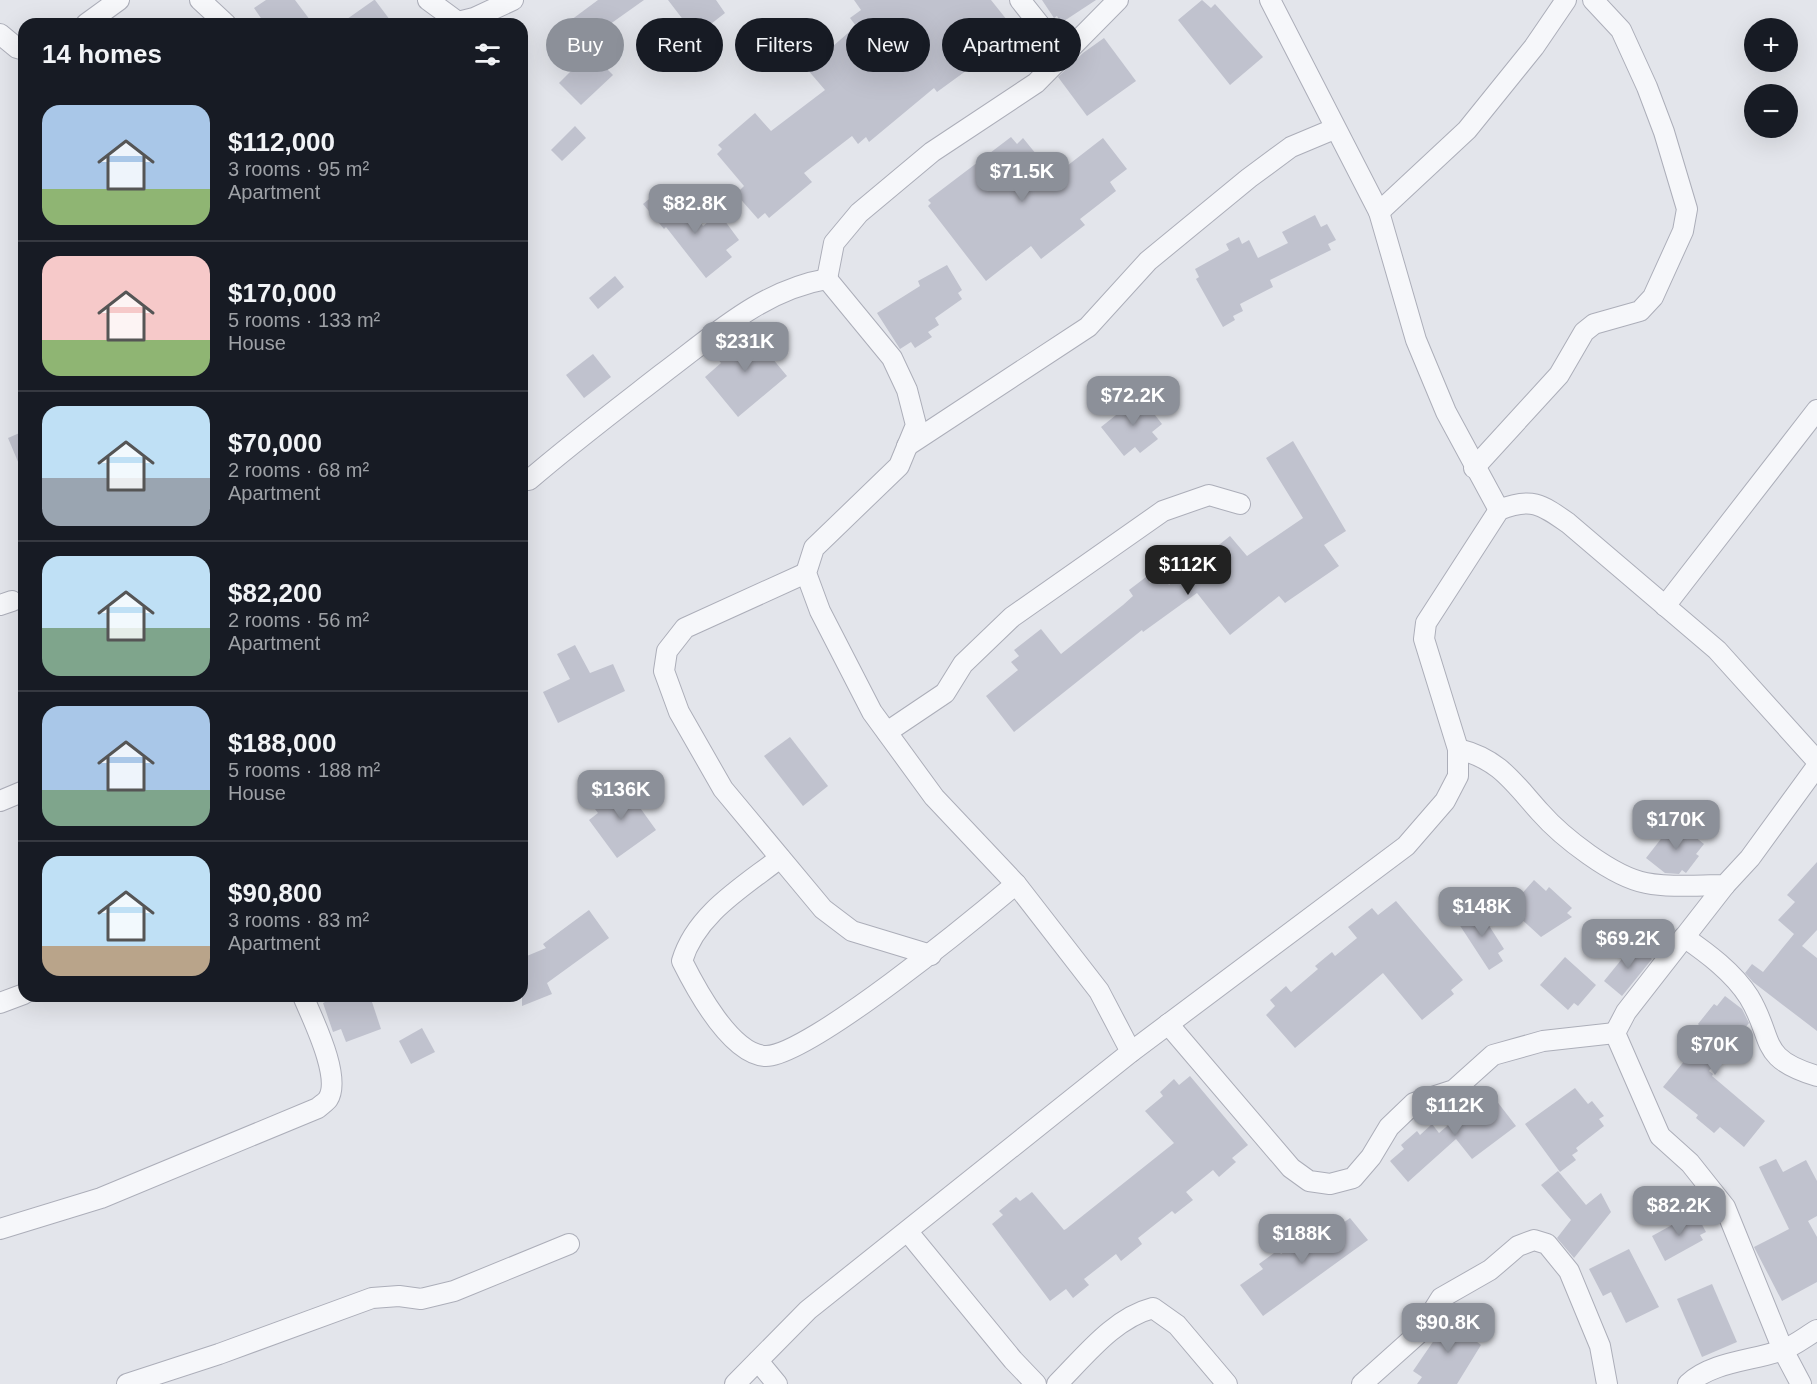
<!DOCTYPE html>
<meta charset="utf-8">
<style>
body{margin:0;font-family:Arial,sans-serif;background:#242831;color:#f1f3f6;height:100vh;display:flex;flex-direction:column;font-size:22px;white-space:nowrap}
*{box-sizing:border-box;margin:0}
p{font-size:20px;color:#9ea1a6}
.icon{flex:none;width:33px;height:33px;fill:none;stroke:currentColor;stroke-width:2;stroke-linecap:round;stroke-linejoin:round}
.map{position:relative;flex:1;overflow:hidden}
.side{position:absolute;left:18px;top:18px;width:510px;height:984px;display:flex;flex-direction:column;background:#171b24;border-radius:18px;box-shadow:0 6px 24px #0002}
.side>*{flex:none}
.hud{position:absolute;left:546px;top:18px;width:570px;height:54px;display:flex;gap:12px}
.tools{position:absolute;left:1744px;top:18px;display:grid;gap:12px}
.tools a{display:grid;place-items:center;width:54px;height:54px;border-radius:50%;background:#171b24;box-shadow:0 6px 24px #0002;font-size:30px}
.price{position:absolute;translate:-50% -51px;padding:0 14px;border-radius:12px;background:#8c9099;color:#fff;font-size:20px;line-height:39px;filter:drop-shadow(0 2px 3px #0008)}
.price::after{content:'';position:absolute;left:50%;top:36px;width:18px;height:14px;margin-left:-9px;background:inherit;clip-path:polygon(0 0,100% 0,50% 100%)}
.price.on{background:#222;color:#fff}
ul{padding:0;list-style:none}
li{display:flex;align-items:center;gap:18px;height:150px;padding:0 24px}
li+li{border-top:2px solid #363941}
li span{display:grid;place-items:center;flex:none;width:168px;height:120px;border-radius:18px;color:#555}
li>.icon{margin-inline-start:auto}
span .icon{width:72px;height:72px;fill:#fffc;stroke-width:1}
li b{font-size:26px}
h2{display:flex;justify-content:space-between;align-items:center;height:72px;padding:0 24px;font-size:26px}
.chip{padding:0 21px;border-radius:27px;background:#171b24;box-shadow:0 6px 24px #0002;font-size:21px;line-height:54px}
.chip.on{background:#8c9099;color:#fff}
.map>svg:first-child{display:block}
.building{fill:#c0c2ce}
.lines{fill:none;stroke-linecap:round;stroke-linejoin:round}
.street-casing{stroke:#acaeb9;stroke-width:22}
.street{stroke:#f6f7fa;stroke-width:20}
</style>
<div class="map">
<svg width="1817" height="1384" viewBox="0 0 1817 1384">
<rect width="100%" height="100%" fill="#e3e5eb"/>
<g class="building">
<path d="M266,0H295L313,24H265L254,8Z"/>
<path d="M375,0L393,24H340L374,0Z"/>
<path d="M598,0H644L582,44L567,23Z"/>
<path d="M668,0H716L725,13L707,27L702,21L691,30Z"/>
<path d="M854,0H991L1019,35L988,60L985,57L937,92L934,88L869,142L866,137L858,144L852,136L804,173L812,182L769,218L765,213L758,219L736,194L744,186L717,154L722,149L718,145L755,113L771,131L825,90L807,69L817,60L812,55L827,41L832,47L856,26L850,18L861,10Z"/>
<path d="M1042,0H1096L1061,23L1057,16L1054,18Z"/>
<path d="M1202,0L1211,8L1215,4L1263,57L1230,85L1178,20Z"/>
<path d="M1104,38L1136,81L1087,116L1058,77L1083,53Z"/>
<path d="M590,52L613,75L581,105L559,83Z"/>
<path d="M575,126L586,138L562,161L551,150Z"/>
<path d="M1011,137L1017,144L1023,138L1054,176L1103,138L1127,169L1110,182L1116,191L1080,219L1085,225L1041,259L1031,246L986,281L928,206L931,203L928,200Z"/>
<path d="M659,191L684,220L693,213L703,226L719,213L739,240L726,250L732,257L706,278L666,227L664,229L643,204Z"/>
<path d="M1315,215L1321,227L1327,224L1336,240L1328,244L1331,250L1270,280L1273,287L1240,304L1243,311L1233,316L1235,320L1223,327L1196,279L1199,277L1195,269L1229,250L1226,244L1239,237L1242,244L1249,240L1258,258L1288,243L1282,232Z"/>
<path d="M947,265L962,290L958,293L962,299L935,318L939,325L928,332L932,337L915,348L911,342L900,349L877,313L920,286L918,281Z"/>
<path d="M615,276L624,287L598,309L589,298Z"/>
<path d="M746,327L787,376L738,417L705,377L721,363L717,358L731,346L728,342Z"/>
<path d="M593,354L611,377L584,398L566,375Z"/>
<path d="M1140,396L1162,424L1152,432L1158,439L1140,453L1135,447L1124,456L1101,427Z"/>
<path d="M24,431V476L8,438Z"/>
<path d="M1293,441L1346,531L1324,545L1339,566L1285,603L1279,596L1230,635L1197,593L1143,632L1142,630L1014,732L986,696L1018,670L1011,662L1019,656L1014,650L1041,629L1061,654L1123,605L1133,596L1129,590L1146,577L1150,583L1161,574L1169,585L1230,536L1247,556L1303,518L1266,458Z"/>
<path d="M575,645L590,673L613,664L625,691L558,723L543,692L570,679L557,654Z"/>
<path d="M790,737L828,786L803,806L764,756Z"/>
<path d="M623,784L656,830L617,858L589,820L598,813L592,805Z"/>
<path d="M1675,821L1704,844L1696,854L1699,856L1686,873L1682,870L1679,874L1665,873L1646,858Z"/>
<path d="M1817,862V930L1802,946L1817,958V1031L1753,982L1745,973L1752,964L1763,972L1794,934L1778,920L1795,902L1787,895Z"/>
<path d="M1534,880L1546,891L1549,887L1572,908L1567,913L1572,917L1541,937L1509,908Z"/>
<path d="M1396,901L1463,980L1451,990L1454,994L1422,1020L1383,973L1295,1048L1266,1015L1275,1006L1270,1000L1286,986L1291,992L1318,969L1315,966L1332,952L1335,956L1357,938L1348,927L1372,908L1378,915Z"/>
<path d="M589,910L609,938L547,983L552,994L522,1006V958L546,948L543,944Z"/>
<path d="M1474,910H1479L1504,949L1498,953L1503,961L1489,970L1457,921Z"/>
<path d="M1634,944L1652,959L1622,996L1604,981Z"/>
<path d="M1565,957L1596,985L1578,1006L1574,1003L1568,1010L1540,985Z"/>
<path d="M328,996H370L381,1029L346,1042L341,1029L333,1032L323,1003L329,1000Z"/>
<path d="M1725,996L1742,1009L1749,1023L1709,1071L1713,1074L1712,1076L1765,1121L1744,1147L1720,1127L1714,1133L1696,1118L1698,1115L1663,1087L1695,1048L1687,1042L1700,1026L1698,1024L1714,1004L1717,1006Z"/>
<path d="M422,1028L435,1052L411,1064L399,1041Z"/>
<path d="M1190,1076L1248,1145L1232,1158L1236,1162L1219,1177L1213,1170L1186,1192L1193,1200L1175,1214L1172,1211L1138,1238L1142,1244L1121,1261L1116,1254L1084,1279L1089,1285L1073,1298L1066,1289L1050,1301L992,1224L1003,1215L999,1211L1016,1197L1020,1201L1032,1192L1064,1230L1066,1229L1174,1143L1145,1111L1163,1096L1160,1092L1174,1079L1179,1085Z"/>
<path d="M1575,1088L1588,1104L1592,1101L1604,1116L1599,1119L1604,1126L1576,1148L1578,1151L1572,1155L1576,1160L1560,1172L1525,1124Z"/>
<path d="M1492,1095L1516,1126L1472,1159L1456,1139L1408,1182L1390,1161L1404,1149L1401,1145L1417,1131L1420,1135L1432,1124L1439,1133L1480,1098L1482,1102Z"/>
<path d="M1776,1159L1783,1172L1806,1160L1817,1181V1216L1808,1221L1817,1237V1282L1782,1301L1754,1247L1789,1229L1759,1167Z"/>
<path d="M1558,1171L1586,1205L1601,1193L1611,1212L1574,1258L1557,1238L1571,1220L1541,1185Z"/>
<path d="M1692,1214L1696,1221L1699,1219L1706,1232L1700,1235L1703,1240L1665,1261L1652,1236Z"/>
<path d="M1338,1217L1343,1223L1350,1218L1368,1240L1263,1316L1240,1285L1263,1269L1259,1264L1278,1250L1281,1254L1291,1247L1294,1251Z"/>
<path d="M1629,1249L1659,1307L1626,1323L1611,1292L1603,1296L1589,1269Z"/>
<path d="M1712,1284L1737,1342L1702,1357L1677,1299Z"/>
<path d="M1454,1311L1471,1323L1464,1332L1481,1345L1457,1384H1417L1422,1377L1413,1371Z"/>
</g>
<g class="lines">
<g class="street-casing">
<g id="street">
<path d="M200,0L226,24"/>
<path d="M428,0L458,22L474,18L513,0"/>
<path d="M1020,0L1063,54"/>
<path d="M1270,0L1379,212L1416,340L1446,412L1499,510"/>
<path d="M86,24L119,0"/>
<path d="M0,34L17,48L24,50"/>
<path d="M1379,212L1467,130L1534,47L1566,0"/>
<path d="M827,279L834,243L859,213L932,152L1036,83L1118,0"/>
<path d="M907,446L1088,327L1148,261L1249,178L1291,147L1334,129"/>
<path d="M1474,468L1559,375L1584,332L1594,324L1640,311L1653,297L1683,231L1687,209L1664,132L1647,87L1621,30L1593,0"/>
<path d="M529,480C572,443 617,409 662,374C713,336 762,290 827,279L892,358L907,390L916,425L899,466L814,548L806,573L820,611L872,712L934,797L1016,884L1099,991L1131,1052"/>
<path d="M806,573L685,628L667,651L664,671L679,712L723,789L823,909L852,931L931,955"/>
<path d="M0,605L12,601"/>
<path d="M1665,606L1817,410"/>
<path d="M887,732L945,693L963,664L1012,617L1163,511L1209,495L1240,504"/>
<path d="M1458,749C1499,759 1513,782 1540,812C1562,837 1613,877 1646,883C1671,888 1699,885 1725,885L1750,858L1817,766"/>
<path d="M0,801L24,791"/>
<path d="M780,858C743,887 696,914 682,961C696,989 731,1055 766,1056C809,1056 977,917 1016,884"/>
<path d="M1725,885L1626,1012L1615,1033L1660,1136L1690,1163L1725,1207L1783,1350L1801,1384"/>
<path d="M1684,937C1707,953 1733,972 1749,997C1775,1040 1757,1058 1817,1076"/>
<path d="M0,1003L24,994"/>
<path d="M1168,1024L1291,1168L1309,1181L1330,1184L1353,1178L1371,1157L1389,1127L1414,1103L1454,1090L1493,1055L1543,1041L1615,1033"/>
<path d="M0,1229L101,1198L318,1108C321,1105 326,1102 328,1099C342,1077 312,1018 303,996"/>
<path d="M908,1232L1013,1360L1036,1384"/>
<path d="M758,1361L777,1384"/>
<path d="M127,1384L219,1354L372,1298L399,1296L421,1299L454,1291L569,1244"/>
<path d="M735,1384L808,1310L1131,1052L1406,846L1445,801L1458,776V749L1424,639L1426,623L1499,510C1531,497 1541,504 1568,523L1717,650L1817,761"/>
<path d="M1057,1384C1085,1356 1114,1318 1153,1308L1177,1325L1227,1384"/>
<path d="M1362,1384L1419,1333L1441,1298L1490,1270L1518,1246L1534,1240L1547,1244L1569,1271L1600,1346L1607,1384"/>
<path d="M1688,1384C1712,1362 1750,1361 1780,1351C1793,1347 1805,1337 1817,1330"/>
</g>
</g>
<use href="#street" class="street"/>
</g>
</svg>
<div class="tools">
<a>+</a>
<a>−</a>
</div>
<b class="price" style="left:1022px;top:203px">$71.5K</b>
<b class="price" style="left:695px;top:235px">$82.8K</b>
<b class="price" style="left:745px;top:373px">$231K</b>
<b class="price" style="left:1133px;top:427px">$72.2K</b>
<b class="price on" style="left:1188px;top:596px">$112K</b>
<b class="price" style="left:621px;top:821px">$136K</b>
<b class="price" style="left:1676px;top:851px">$170K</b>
<b class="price" style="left:1482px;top:938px">$148K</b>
<b class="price" style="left:1628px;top:970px">$69.2K</b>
<b class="price" style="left:1715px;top:1076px">$70K</b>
<b class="price" style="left:1455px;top:1137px">$112K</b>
<b class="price" style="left:1679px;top:1237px">$82.2K</b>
<b class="price" style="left:1302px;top:1265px">$188K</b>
<b class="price" style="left:1448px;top:1354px">$90.8K</b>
<div class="hud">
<a class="chip on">Buy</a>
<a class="chip">Rent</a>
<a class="chip">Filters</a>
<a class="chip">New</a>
<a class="chip">Apartment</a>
</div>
<section class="side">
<h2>14 homes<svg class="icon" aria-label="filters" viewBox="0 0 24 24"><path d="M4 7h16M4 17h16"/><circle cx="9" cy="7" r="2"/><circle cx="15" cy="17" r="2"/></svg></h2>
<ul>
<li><span style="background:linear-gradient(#a9c7e8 70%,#8fb573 0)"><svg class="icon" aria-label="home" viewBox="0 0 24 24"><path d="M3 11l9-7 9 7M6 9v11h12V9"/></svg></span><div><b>$112,000</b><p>3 rooms · 95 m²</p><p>Apartment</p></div></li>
<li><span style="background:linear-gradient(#f6c9c9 70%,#8fb573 0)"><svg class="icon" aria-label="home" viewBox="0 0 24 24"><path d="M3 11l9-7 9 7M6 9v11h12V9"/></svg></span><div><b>$170,000</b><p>5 rooms · 133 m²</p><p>House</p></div></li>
<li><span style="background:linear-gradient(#bfe0f5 60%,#9aa5b1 0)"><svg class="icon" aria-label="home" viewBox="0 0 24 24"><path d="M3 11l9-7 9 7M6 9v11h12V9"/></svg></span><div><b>$70,000</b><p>2 rooms · 68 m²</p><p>Apartment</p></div></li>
<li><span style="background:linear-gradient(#bfe0f5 60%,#7fa58c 0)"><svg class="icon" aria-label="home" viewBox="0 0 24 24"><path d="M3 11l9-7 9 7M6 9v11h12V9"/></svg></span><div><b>$82,200</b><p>2 rooms · 56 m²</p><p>Apartment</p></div></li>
<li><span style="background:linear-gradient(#a9c7e8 70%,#7fa58c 0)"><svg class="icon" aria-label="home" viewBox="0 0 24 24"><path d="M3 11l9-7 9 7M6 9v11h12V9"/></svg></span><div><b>$188,000</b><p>5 rooms · 188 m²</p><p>House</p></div></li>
<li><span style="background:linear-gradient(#bfe0f5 75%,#b9a48a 0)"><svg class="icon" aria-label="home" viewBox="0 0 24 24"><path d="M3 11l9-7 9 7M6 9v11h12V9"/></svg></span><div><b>$90,800</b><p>3 rooms · 83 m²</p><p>Apartment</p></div></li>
</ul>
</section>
</div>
